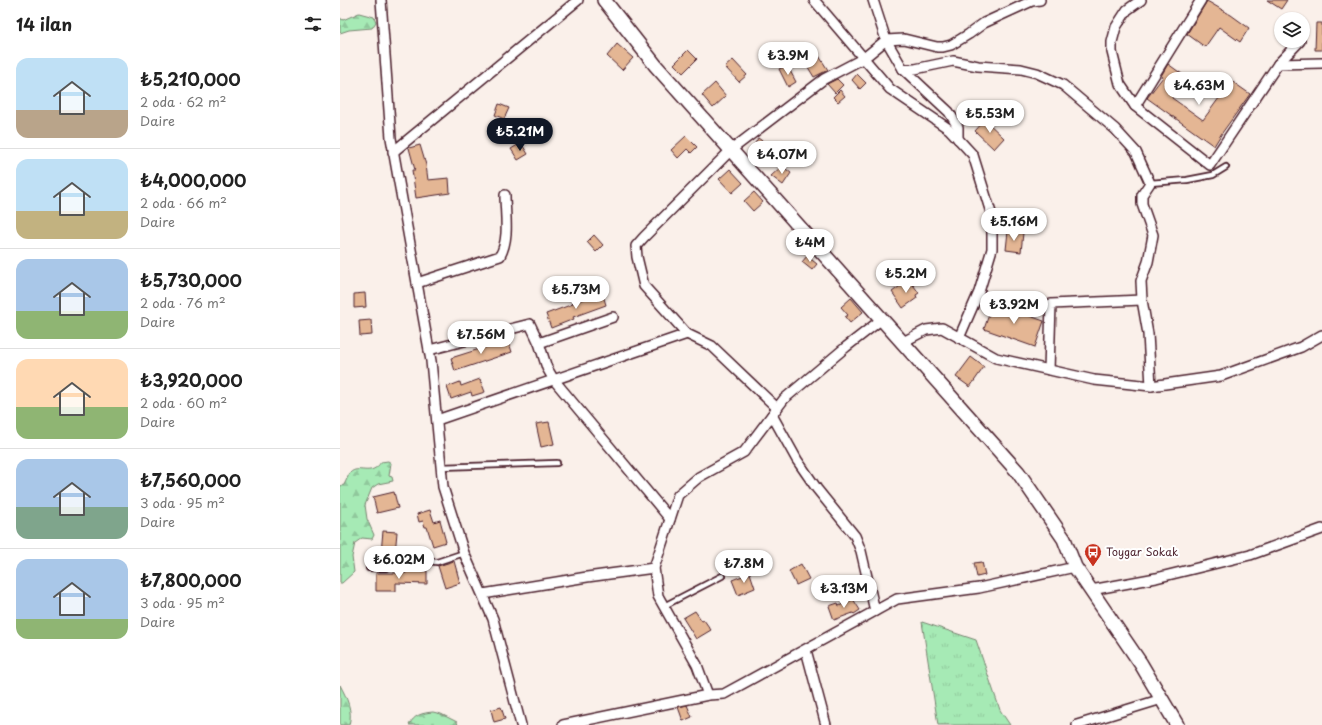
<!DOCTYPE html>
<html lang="tr">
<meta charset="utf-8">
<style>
body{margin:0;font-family:"Playpen Sans",sans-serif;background:#f6f6f6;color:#222;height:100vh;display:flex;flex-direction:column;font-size:15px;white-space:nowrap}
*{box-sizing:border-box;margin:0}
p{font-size:13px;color:#767676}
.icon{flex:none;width:22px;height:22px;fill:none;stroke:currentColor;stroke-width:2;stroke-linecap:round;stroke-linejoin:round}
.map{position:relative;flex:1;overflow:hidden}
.drawer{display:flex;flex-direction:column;background:#fff;width:340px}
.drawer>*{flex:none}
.buttons{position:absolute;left:934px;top:12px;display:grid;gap:8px}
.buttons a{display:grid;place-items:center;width:36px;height:36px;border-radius:50%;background:#fff;box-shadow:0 1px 3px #0004;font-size:20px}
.price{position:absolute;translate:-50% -34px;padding:0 9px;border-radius:14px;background:#fff;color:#222;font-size:13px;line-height:26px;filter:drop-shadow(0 1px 2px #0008)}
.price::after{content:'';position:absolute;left:50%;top:24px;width:12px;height:9px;margin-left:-6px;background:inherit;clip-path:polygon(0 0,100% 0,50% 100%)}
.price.selected{background:#111827;color:#fff}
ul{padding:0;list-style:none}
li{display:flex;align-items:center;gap:12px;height:100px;padding:0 16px}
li+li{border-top:1px solid #e0e0e0}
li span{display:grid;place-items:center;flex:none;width:112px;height:80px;border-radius:12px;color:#555}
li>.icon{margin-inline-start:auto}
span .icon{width:48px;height:48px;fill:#fffc;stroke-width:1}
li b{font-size:17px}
h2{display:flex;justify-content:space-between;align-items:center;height:48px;padding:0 16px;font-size:17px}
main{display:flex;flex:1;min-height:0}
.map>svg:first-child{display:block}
.grass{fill:url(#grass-tufts);stroke:#788470}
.forest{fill:url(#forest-firs);stroke:#788470}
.building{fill:#e4b694;stroke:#4a1f2b}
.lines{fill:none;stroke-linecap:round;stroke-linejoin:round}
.lane-casing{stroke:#4a1f2b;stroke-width:8}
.street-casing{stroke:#4a1f2b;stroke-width:12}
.secondary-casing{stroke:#4a1f2b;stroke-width:16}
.lane{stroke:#fff;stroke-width:4.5}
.street{stroke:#fff;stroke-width:9}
.secondary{stroke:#fff;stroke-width:13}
.labels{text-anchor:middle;stroke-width:4;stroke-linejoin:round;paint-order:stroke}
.poi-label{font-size:11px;fill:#4a1f2b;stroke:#fff;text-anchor:start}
</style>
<main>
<section class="drawer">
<h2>14 ilan<svg class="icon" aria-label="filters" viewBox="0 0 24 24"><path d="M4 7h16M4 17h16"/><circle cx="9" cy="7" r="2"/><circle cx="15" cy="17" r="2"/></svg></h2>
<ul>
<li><span style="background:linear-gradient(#bfe0f5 65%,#b9a48a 0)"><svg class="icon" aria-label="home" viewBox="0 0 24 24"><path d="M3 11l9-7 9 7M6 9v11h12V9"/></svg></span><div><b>₺5,210,000</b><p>2 oda · 62 m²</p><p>Daire</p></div></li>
<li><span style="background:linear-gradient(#bfe0f5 65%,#c2b280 0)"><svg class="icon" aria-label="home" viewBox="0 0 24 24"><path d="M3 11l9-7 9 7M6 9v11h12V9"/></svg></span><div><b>₺4,000,000</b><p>2 oda · 66 m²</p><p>Daire</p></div></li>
<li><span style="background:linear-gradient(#a9c7e8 65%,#8fb573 0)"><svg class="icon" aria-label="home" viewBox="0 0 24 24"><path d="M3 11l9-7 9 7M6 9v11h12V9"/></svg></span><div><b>₺5,730,000</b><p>2 oda · 76 m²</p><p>Daire</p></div></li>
<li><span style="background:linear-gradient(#ffd9b3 60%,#8fb573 0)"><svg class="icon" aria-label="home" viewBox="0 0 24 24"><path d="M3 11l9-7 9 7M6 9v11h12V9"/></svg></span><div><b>₺3,920,000</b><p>2 oda · 60 m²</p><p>Daire</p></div></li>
<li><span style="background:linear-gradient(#a9c7e8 60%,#7fa58c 0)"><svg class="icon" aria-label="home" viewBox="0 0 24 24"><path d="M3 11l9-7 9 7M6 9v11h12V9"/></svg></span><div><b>₺7,560,000</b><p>3 oda · 95 m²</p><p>Daire</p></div></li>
<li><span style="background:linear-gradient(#a9c7e8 75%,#8fb573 0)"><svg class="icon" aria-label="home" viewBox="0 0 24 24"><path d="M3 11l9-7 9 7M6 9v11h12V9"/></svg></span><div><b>₺7,800,000</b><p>3 oda · 95 m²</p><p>Daire</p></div></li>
</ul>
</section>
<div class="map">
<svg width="982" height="725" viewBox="0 0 982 725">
<defs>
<pattern id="grass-tufts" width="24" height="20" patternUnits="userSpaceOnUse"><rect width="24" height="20" fill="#a6eab5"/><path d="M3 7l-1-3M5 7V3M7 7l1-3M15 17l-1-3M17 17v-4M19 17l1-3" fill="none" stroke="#90c89c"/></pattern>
<pattern id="forest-firs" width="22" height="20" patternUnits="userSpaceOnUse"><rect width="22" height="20" fill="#a6eab5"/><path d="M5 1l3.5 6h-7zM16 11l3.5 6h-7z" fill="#90c89c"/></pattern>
</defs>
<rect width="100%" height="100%" fill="#faf0ea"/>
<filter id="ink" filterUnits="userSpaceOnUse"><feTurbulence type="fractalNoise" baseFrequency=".025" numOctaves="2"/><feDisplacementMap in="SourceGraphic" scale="8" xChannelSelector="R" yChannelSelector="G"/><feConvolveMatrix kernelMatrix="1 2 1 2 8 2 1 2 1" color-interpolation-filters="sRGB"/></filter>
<g filter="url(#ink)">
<path class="grass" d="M582,622L636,640L660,710L670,725H598Z"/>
<g class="forest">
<path d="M19,13L34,17L36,22L32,28L9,30L0,33V18L3,20Z"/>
<path d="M48,461L51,463L49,476L52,477L53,481L38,484L32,488L25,505L27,519L34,535L32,539L22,538L15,543L12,557L14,572L2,583H0V486L4,485C6,481 8,476 10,473C18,464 31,478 41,462Z"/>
<path d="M0,685C7,698 13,711 9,725H0Z"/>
<path d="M93,712L101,714L117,722L118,725H69C74,715 82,713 93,712Z"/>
</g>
<g class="building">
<path d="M927,0H947L941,9Z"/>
<path d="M867,1L891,15L909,28L900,42L879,27L865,47L847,34Z"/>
<path d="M976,23H982V50H975Z"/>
<path d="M277,44L293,58L282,70L267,56Z"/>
<path d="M348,50L357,59L343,73L334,64Z"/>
<path d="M479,56L488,70L474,77L466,64Z"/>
<path d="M393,60L407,75L399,82L385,67Z"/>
<path d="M828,64L846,77L832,98L863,120L882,94L880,93L890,80L910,94L882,133L874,146L807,98L823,77L821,76Z"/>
<path d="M447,65L456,82L448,87L439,69Z"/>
<path d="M517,74L526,83L520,89L512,80Z"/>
<path d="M497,79L503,85L495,93L487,84Z"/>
<path d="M375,83L386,96L373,108L362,95Z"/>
<path d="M500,90L505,96L498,102L493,97Z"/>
<path d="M159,104L169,108L164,119L155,115Z"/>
<path d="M645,120L664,138L654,149L635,131Z"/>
<path d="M346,136L357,147L351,153L347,149L338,158L331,150Z"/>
<path d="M418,138L425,143L419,153L412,149Z"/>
<path d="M181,143L188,154L178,160L171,149Z"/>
<path d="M80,145L86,165L88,180L109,178L110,193L76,198L72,170H75L69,148Z"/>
<path d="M442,166L451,173L443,185L431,176Z"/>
<path d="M390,169L403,183L392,193L379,179Z"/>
<path d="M414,192L423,202L413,211L404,201Z"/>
<path d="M668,231L683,233L681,252L666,250Z"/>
<path d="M254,235L263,245L256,252L247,242Z"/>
<path d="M467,256L477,264L472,270L462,262Z"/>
<path d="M567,281L568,284L571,282L579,293L576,295L577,298L563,308L552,292Z"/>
<path d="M262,292L266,305L233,317L234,319L211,328L206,314L233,304L232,303Z"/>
<path d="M25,293L26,307L14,308V294Z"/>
<path d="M511,298L523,312L510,323L505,317L508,315L501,307Z"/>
<path d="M653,303L704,321L695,347L644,329Z"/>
<path d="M31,320L32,335L20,336L19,321Z"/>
<path d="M168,340L172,352L115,371L111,358Z"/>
<path d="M631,357L644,367L630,387L616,377Z"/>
<path d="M140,379L145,392L132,396L131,392L111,399L107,387L120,382L121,386Z"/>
<path d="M209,422L214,444L201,447L196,424Z"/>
<path d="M54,492L58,508L37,513L33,497Z"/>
<path d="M90,510L94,522L100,520L106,542L93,546L87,527H85L83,521L79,522L77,514Z"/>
<path d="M43,531L57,532L55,554L41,553Z"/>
<path d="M114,561L120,583L105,588L98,566Z"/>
<path d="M642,562L645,575L637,577L634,563Z"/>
<path d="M461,564L469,579L456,585L449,571Z"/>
<path d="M66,571H87V584L56,583V591H36V573H66Z"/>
<path d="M410,573L415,588L398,595L392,580Z"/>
<path d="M513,599L520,610L514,614L513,613L494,620L489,606L498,603L499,606Z"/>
<path d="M355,611L362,621L364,620L371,630L356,639L343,618Z"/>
<path d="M347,705L352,717L343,721L338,707Z"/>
<path d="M161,707L165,719L154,722L151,710Z"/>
</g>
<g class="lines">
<g class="lane-casing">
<g id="lane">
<path d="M810,183L847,180L873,175L886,167"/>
<path d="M101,467L217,463"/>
<path d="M29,568H46L76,560L97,562L124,553"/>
<path d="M324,606L382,576"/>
</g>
</g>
<g class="street-casing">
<g id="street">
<path d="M41,0L51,138L91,361L103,487L124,553L153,619L181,725"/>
<path d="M474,0L550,89L609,129L633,155L652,216V249L639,292L619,338"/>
<path d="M533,0L546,40L563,69L609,112L618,127V139"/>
<path d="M801,0L787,10L776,27L772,42V52L780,84L795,106L870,165L938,64L960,41"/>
<path d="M938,64L982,63"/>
<path d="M563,69H575L613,61L638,66L681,69L697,73L723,85L775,129L796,152L810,183L802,195V204L813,235L808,262L801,281L802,300L808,334L811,386"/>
<path d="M795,106L861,0"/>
<path d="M53,152L238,0"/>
<path d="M77,283L160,256C170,238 165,214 165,195"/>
<path d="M563,342L586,330L602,328L656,358L754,380L811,386L881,376L961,347L982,335"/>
<path d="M199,343L207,368L214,380L330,519"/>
<path d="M89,350L190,324L199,343L273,317"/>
<path d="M709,370L711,304L802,300"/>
<path d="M437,408L372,346L347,334L304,286L297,257L296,246L304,237L391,150L484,79L524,58L546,40L564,39L597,47H603L611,45L629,34L644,23L692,1L700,0"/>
<path d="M432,415L457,460L477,489L515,536L521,551L535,611"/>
<path d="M97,420L347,334"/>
<path d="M751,590L816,578L910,555L982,529"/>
<path d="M143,594L247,577L314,568"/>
<path d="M466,650L486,725"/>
<path d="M368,695L357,665L318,596L314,568L338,495L359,477L404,452L444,399L506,347L542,319"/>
<path d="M223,725L368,695L384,694L557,599L639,588L735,567"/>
<path d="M737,725L822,699"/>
</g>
</g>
<g class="secondary-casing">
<path id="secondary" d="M264,0L316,66L678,472L724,539L735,567L801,664L837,725"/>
</g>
<use href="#lane" class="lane"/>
<use href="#street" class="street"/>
<use href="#secondary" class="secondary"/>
</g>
</g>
<defs>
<g id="bus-pin" transform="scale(0.9)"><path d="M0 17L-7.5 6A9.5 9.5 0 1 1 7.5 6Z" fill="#c8321e" stroke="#fff"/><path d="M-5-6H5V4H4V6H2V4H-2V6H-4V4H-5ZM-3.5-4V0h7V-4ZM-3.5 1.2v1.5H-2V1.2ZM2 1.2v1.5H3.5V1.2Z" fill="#fff"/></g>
</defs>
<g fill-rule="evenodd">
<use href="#bus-pin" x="753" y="552"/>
</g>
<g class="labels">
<g class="poi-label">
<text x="766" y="556">Toygar Sokak</text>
</g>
</g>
</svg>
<div class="buttons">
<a><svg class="icon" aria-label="layers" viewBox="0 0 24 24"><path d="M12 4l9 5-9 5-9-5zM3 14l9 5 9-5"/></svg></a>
</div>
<b class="price" style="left:448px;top:76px">₺3.9M</b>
<b class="price" style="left:859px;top:106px">₺4.63M</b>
<b class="price" style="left:650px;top:134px">₺5.53M</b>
<b class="price selected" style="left:180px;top:152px">₺5.21M</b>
<b class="price" style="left:442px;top:175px">₺4.07M</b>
<b class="price" style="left:674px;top:242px">₺5.16M</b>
<b class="price" style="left:470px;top:263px">₺4M</b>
<b class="price" style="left:566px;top:294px">₺5.2M</b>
<b class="price" style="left:236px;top:310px">₺5.73M</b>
<b class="price" style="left:674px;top:325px">₺3.92M</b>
<b class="price" style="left:141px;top:355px">₺7.56M</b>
<b class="price" style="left:59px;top:580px">₺6.02M</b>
<b class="price" style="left:404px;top:584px">₺7.8M</b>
<b class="price" style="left:504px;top:609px">₺3.13M</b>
</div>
</main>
